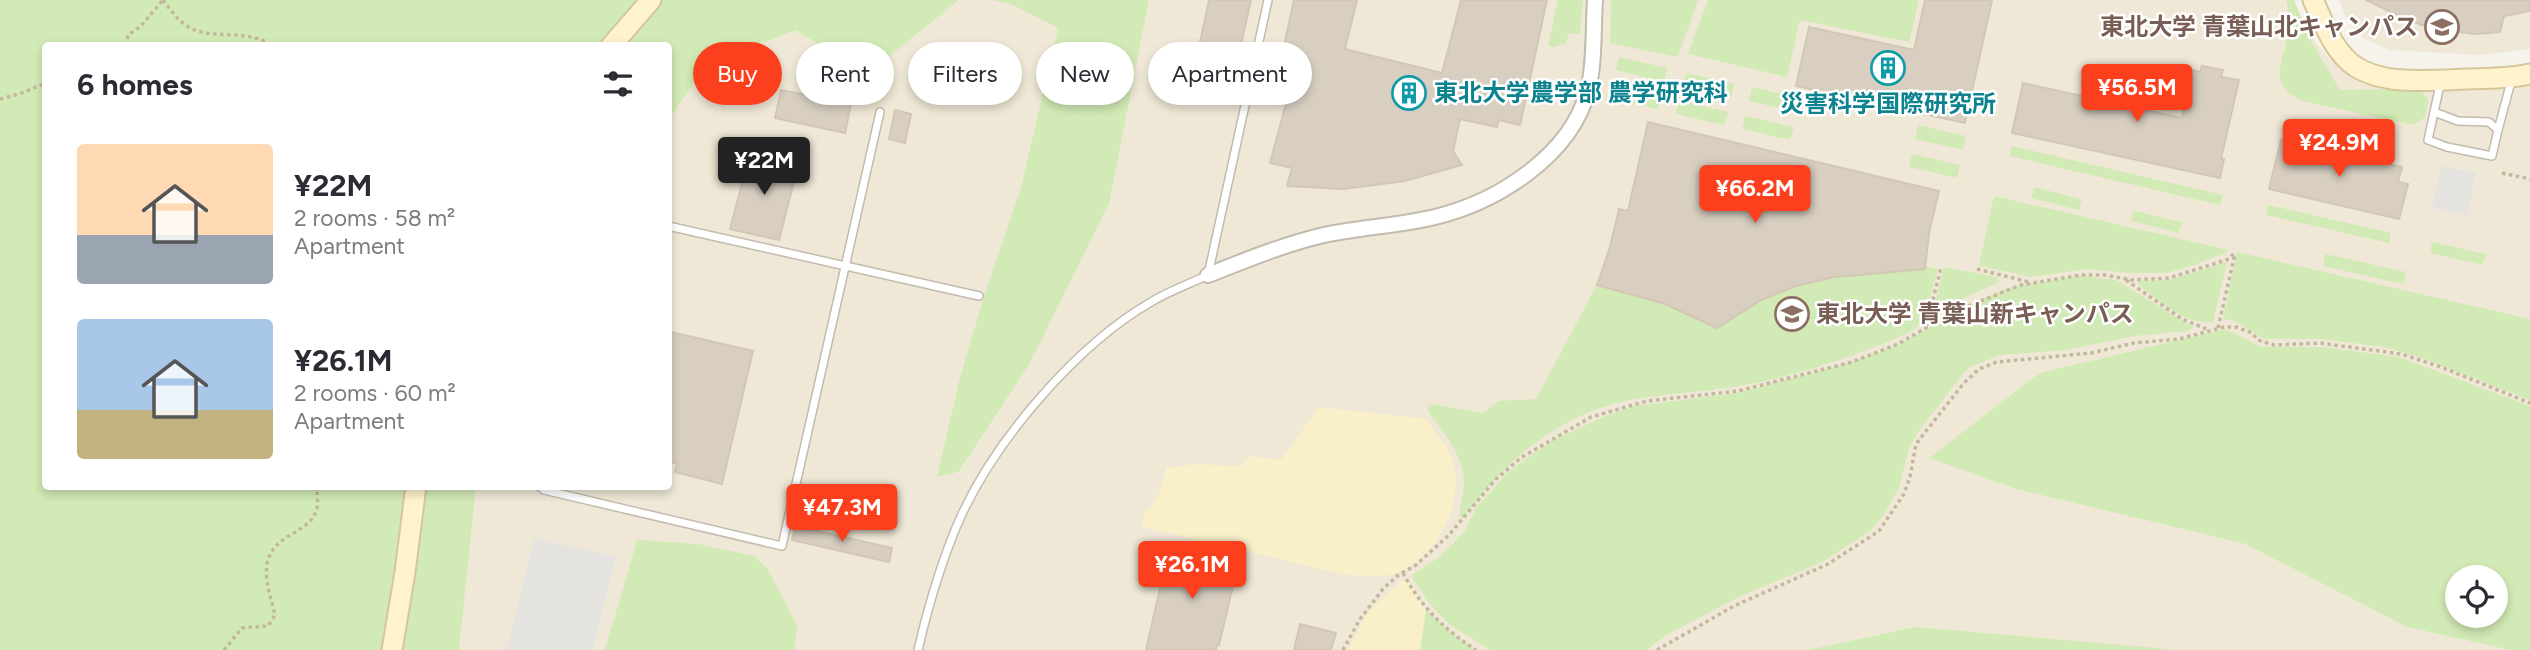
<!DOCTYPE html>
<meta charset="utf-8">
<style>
body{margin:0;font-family:Figtree,"Noto Sans JP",sans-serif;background:#f7f7f7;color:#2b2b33;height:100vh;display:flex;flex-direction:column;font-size:26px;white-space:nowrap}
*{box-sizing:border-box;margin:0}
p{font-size:23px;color:#7c7c81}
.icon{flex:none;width:38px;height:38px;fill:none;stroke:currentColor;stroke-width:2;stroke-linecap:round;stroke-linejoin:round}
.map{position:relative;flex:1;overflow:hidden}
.sheet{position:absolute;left:42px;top:42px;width:630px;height:448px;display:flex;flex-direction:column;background:#fff;border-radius:7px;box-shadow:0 4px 10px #0003}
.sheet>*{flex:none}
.top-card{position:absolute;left:693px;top:42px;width:665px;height:63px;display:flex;gap:14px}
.fabs{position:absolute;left:2445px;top:565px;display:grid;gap:14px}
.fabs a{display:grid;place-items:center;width:63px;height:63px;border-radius:50%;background:#fff;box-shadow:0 4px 10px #0003;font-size:35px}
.price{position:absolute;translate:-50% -60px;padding:0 16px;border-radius:7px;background:#fc3f1d;color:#fff;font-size:23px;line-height:46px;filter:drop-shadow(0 2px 4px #0008)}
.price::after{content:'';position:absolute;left:50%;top:42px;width:21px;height:16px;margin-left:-10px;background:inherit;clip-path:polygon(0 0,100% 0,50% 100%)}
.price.on{background:#222;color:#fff}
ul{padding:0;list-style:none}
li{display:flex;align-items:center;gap:21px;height:175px;padding:0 35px}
li span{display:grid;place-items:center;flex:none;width:196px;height:140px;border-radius:7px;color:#555}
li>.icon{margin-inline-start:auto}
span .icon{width:84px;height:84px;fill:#fffc;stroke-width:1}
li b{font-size:30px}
h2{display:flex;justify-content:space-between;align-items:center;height:84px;padding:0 35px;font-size:30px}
.chip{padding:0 24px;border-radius:32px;background:#fff;box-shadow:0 4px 10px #0003;font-size:24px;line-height:63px}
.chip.on{background:#fc3f1d;color:#fff}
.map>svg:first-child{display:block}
.education{fill:#efe8d6}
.green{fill:#d2eab5;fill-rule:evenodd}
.sand{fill:#f9efc9}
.parking{fill:#e5e3e0}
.building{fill:#d8cfc1;stroke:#d3c7b4;stroke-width:2}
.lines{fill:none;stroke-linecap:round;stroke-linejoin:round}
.lane-casing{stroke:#c2bbae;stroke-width:10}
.street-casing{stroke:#c2bbae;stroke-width:18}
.secondary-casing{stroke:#d6c79b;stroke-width:23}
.path{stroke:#c4b79f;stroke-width:3.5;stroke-dasharray:3.5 3.5;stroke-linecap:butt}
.lane{stroke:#fff;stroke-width:7}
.street{stroke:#fff;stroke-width:14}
.secondary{stroke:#fff3cd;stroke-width:19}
.labels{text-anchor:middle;stroke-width:5;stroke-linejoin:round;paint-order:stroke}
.education-label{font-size:24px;font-weight:bold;fill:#785e54;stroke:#fff;text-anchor:end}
.culture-label{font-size:24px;font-weight:bold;fill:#0d838f;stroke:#fff;text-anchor:start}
</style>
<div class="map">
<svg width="2530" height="650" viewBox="0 0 2530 650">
<rect width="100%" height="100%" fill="#f6f3ec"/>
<g class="education">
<path d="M959,0H991L1010,4L1058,27L1021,187L983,299L959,381L938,477L960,472L1029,365L1109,204L1149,0H2293L2311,36L2330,60L2347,73L2365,82L2387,88L2530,83V452L2399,357L2324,347H2262L2225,329L1930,458L2016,489L2245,544L2407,627L2510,650H2171L1915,627L1807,650H459L476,487L668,486L669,119L708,64L796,30L866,75Z"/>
<path d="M2339,0H2530V49L2480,55L2389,50L2363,38L2346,17Z"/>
</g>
<g class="green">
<path d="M0,0H959L866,75L796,30L708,64L669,119L668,46H46V486L476,487L459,650H0Z"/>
<path d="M991,0H1149L1109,204L1029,365L959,472L937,477L959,381L983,299L1021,187L1058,28L1010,4Z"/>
<path d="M1558,0H1583L1580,34L1569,33L1566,43L1554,47L1548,46Z"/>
<path d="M1611,0H1698L1678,57L1610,43Z"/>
<path d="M1708,0H1919L1909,42L1800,20L1787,77L1688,54Z"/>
<path d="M2286,0H2294L2310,39L2340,90L2419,89L2429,101L2424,118L2412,125L2303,101C2266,85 2283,64 2288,34C2290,23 2289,10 2286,0Z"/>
<path d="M1619,57L1667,68L1664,82L1616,70Z"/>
<path d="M1686,73L1734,84L1731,97L1683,86Z"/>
<path d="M1613,85L1661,96L1658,109L1610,98Z"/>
<path d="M1752,87L1800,98L1797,112L1749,101Z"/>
<path d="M1679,101L1728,112L1724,125L1676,114Z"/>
<path d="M1745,116L1794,127L1790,140L1742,129Z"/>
<path d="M1918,125L1966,136L1963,150L1915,139Z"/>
<path d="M2012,146L2223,195L2220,205L2010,156Z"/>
<path d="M1912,154L1960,165L1957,178L1909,167Z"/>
<path d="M2034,187L2082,199L2079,210L2031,198Z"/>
<path d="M1994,196L2228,250L2223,254L2188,267L2165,273H2129L2087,269L2032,277L1979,266Z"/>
<path d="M2268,205L2391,233L2389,243L2266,215Z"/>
<path d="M2133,211L2182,222L2179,233L2131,221Z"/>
<path d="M2432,242L2486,254L2483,265L2430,253Z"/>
<path d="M2237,252L2530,319V400L2422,358L2384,347L2321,339H2264L2235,321L2223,319Z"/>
<path d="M2325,254L2406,272L2403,284L2323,266Z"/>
<path d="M2227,262L2213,322C2184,325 2159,300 2138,284L2139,281L2169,280Z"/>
<path d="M1925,266L1938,269L1925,316C1919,331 1896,338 1882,344C1833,364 1780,380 1728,388C1683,394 1636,394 1592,411C1538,433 1496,472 1463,519L1460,517C1459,506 1464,495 1464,484C1464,454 1443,433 1427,409L1430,404L1483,413L1499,401L1536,399L1597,285L1665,304L1717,328C1732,318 1747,306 1763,299C1815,276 1869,273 1924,270Z"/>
<path d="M1944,267L1997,277L1999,282L1936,311L1934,307Z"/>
<path d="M2080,276L2116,280L2193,327L2188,331L2134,336L2067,350L2000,355L1968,368L1920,429L1909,448L1899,489L1882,517L1870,531L1822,562L1743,595L1666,635L1647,650H1490L1449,624L1430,604L1413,579L1412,575L1440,557L1464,532L1476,508L1507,473L1551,441L1601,418L1634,406L1737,393L1846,364L1898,345L1969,305L2011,287Z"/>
<path d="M2225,329L2262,347H2324L2399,357L2530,406V650H2510L2407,627L2245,544L2016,489L1929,458L2040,373ZM2457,578H2496V616H2457Z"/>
<path d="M637,540L698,544L754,556L767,568L797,625L794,650H605Z"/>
<path d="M1426,610L1442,625L1475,650H1420Z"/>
<path d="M1915,627L2168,649L2171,650H1807Z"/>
</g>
<g class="sand">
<path d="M1319,407L1427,419C1435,432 1451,450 1454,466C1463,506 1435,559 1397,573C1382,578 1364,576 1348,575L1142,527L1144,513L1157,500L1167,467H1180L1193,464L1242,466L1250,456L1281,460Z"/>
<path d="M1402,580L1408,582L1426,610L1420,650H1348L1368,612Z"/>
</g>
<g class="parking">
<path d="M2442,166L2476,173L2467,216L2432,208Z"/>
<path d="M534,538L616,557L593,650H507Z"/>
</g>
<g class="building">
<path d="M1209,0H1251L1237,63L1223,60L1212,104L1184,97L1190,75H1193Z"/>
<path d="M1294,0H1357L1345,49L1442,73L1461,0H1547L1520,125L1499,120L1497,127L1460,119L1453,151L1462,165L1405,181L1343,189L1287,186L1292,168L1270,163L1289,92L1275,88Z"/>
<path d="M1925,0H1992L1965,123L1796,86L1809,27L1914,50Z"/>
<path d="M2366,0H2530V11L2504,16L2500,32L2476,34L2434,29L2408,20Z"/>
<path d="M962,65L976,68L971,93L957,90Z"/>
<path d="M2202,66L2223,70L2221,77L2239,80L2221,159H2224L2220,178L2012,133L2023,83L2182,118L2192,70L2200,72Z"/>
<path d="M781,90L851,104L845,133L775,118Z"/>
<path d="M895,110L911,114L905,143L889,139Z"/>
<path d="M1648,122L1939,191L1929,233L1925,269L1835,277L1796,286L1761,300L1717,328L1665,304L1597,285L1610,247L1619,209L1628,211Z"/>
<path d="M2281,140L2402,167L2398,182L2408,184L2399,219L2269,189Z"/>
<path d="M750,154L798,166L779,240L730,229Z"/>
<path d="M671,332L753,351L722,484L675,472L677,463L668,462V343Z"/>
<path d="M795,526L892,548L889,562L792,540Z"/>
<path d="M1170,545L1239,561L1219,645H1217L1216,650H1146Z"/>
<path d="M1300,624L1336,633L1331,650H1294Z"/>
</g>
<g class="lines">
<g class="lane-casing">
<g id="lane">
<path d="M2434,112L2458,121L2489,122L2498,130L2492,156L2447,147L2428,140L2441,80"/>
<path d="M2498,130L2512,78"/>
<path d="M668,226L979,296"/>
<path d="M539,486L544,490L782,546L880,112"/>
<path d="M918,650C929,603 942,558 962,514C998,437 1077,345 1151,302C1169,291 1189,284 1208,275L1268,0"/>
</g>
</g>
<g class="street-casing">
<path id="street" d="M1208,275C1246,260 1285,244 1324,235C1361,227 1398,226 1435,217C1497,202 1571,156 1588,90C1595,62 1593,29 1595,0"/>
</g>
<g class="secondary-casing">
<g id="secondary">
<path d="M2313,0C2324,23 2333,52 2356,67C2366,73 2379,77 2391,79C2415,82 2442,80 2466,79C2487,78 2510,79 2530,74"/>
<path d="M611,46L651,0"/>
<path d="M392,650L405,572L416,486"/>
</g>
</g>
<g class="path">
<path d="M163,0C172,12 181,25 195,30C219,39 250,29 272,46"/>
<path d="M126,46L128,35L141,26L163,0"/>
<path d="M0,99L19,94L46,83"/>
<path d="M2502,173L2530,179"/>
<path d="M1977,269L2029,282"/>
<path d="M2126,280L2182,319L2209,330"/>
<path d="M1926,327L1941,268"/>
<path d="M2218,328L2235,254"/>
<path d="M1403,573C1420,606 1445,630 1476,650"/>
<path d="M224,650L242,628L268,626L275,615C271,598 262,574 269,557C279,532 311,533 317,508C318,502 317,493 317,486"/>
<path d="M1343,650L1360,619L1383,589L1397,576L1416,565L1449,535L1496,479L1522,457L1591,417L1647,401L1738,391L1852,362L1898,344L1953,312L2021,285L2081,275H2105L2131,280L2169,278L2229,259L2235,252"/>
<path d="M1657,650L1734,606L1828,564L1879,531L1904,494L1910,477L1916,444L1963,384L1979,369L1997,362L2091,353L2134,343L2179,339L2224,327H2236L2252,333L2258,340L2274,345L2320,343L2401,354L2441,367L2530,403"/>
</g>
<use href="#lane" class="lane"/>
<use href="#street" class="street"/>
<use href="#secondary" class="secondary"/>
</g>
<defs>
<g id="university-ring" transform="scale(1.75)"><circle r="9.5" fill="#fff" stroke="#8d6e63" stroke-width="1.5"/><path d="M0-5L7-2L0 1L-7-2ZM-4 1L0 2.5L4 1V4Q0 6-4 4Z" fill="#8d6e63"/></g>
<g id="building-ring" transform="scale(1.75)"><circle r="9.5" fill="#fff" stroke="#0f9aa8" stroke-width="1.5"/><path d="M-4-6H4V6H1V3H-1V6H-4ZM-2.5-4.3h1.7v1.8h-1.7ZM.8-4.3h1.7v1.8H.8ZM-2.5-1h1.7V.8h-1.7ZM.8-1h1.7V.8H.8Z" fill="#0f9aa8"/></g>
</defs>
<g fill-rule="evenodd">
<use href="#university-ring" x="2442" y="27"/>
<use href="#building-ring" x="1888" y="68"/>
<use href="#building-ring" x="1409" y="93"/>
<use href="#university-ring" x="1792" y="314"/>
</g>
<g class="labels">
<g class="education-label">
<text x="2418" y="35">東北大学 青葉山北キャンパス</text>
<text x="1816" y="322" text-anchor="start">東北大学 青葉山新キャンパス</text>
</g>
<g class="culture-label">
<text x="1434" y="101">東北大学農学部 農学研究科</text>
<text x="1888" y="112" text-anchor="middle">災害科学国際研究所</text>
</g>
</g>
</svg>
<div class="fabs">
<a><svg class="icon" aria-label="locate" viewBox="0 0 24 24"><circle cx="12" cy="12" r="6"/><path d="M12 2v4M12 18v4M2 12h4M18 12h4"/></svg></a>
</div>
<b class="price" style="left:2137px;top:124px">¥56.5M</b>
<b class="price" style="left:2339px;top:179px">¥24.9M</b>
<b class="price on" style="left:764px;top:197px">¥22M</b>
<b class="price" style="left:1755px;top:225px">¥66.2M</b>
<b class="price" style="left:842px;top:544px">¥47.3M</b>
<b class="price" style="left:1192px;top:601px">¥26.1M</b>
<div class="top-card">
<a class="chip on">Buy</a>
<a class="chip">Rent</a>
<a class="chip">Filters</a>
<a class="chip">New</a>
<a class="chip">Apartment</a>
</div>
<section class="sheet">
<h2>6 homes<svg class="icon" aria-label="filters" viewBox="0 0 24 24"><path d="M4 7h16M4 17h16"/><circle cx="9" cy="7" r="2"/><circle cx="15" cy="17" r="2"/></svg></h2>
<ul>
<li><span style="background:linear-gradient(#ffd9b3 65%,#9aa5b1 0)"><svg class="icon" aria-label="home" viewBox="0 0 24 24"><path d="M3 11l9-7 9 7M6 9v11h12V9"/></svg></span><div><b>¥22M</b><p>2 rooms · 58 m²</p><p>Apartment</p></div></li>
<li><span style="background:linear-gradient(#a9c7e8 65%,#c2b280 0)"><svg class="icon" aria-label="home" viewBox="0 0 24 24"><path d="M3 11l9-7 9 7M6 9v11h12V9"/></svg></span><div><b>¥26.1M</b><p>2 rooms · 60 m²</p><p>Apartment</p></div></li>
</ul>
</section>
</div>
